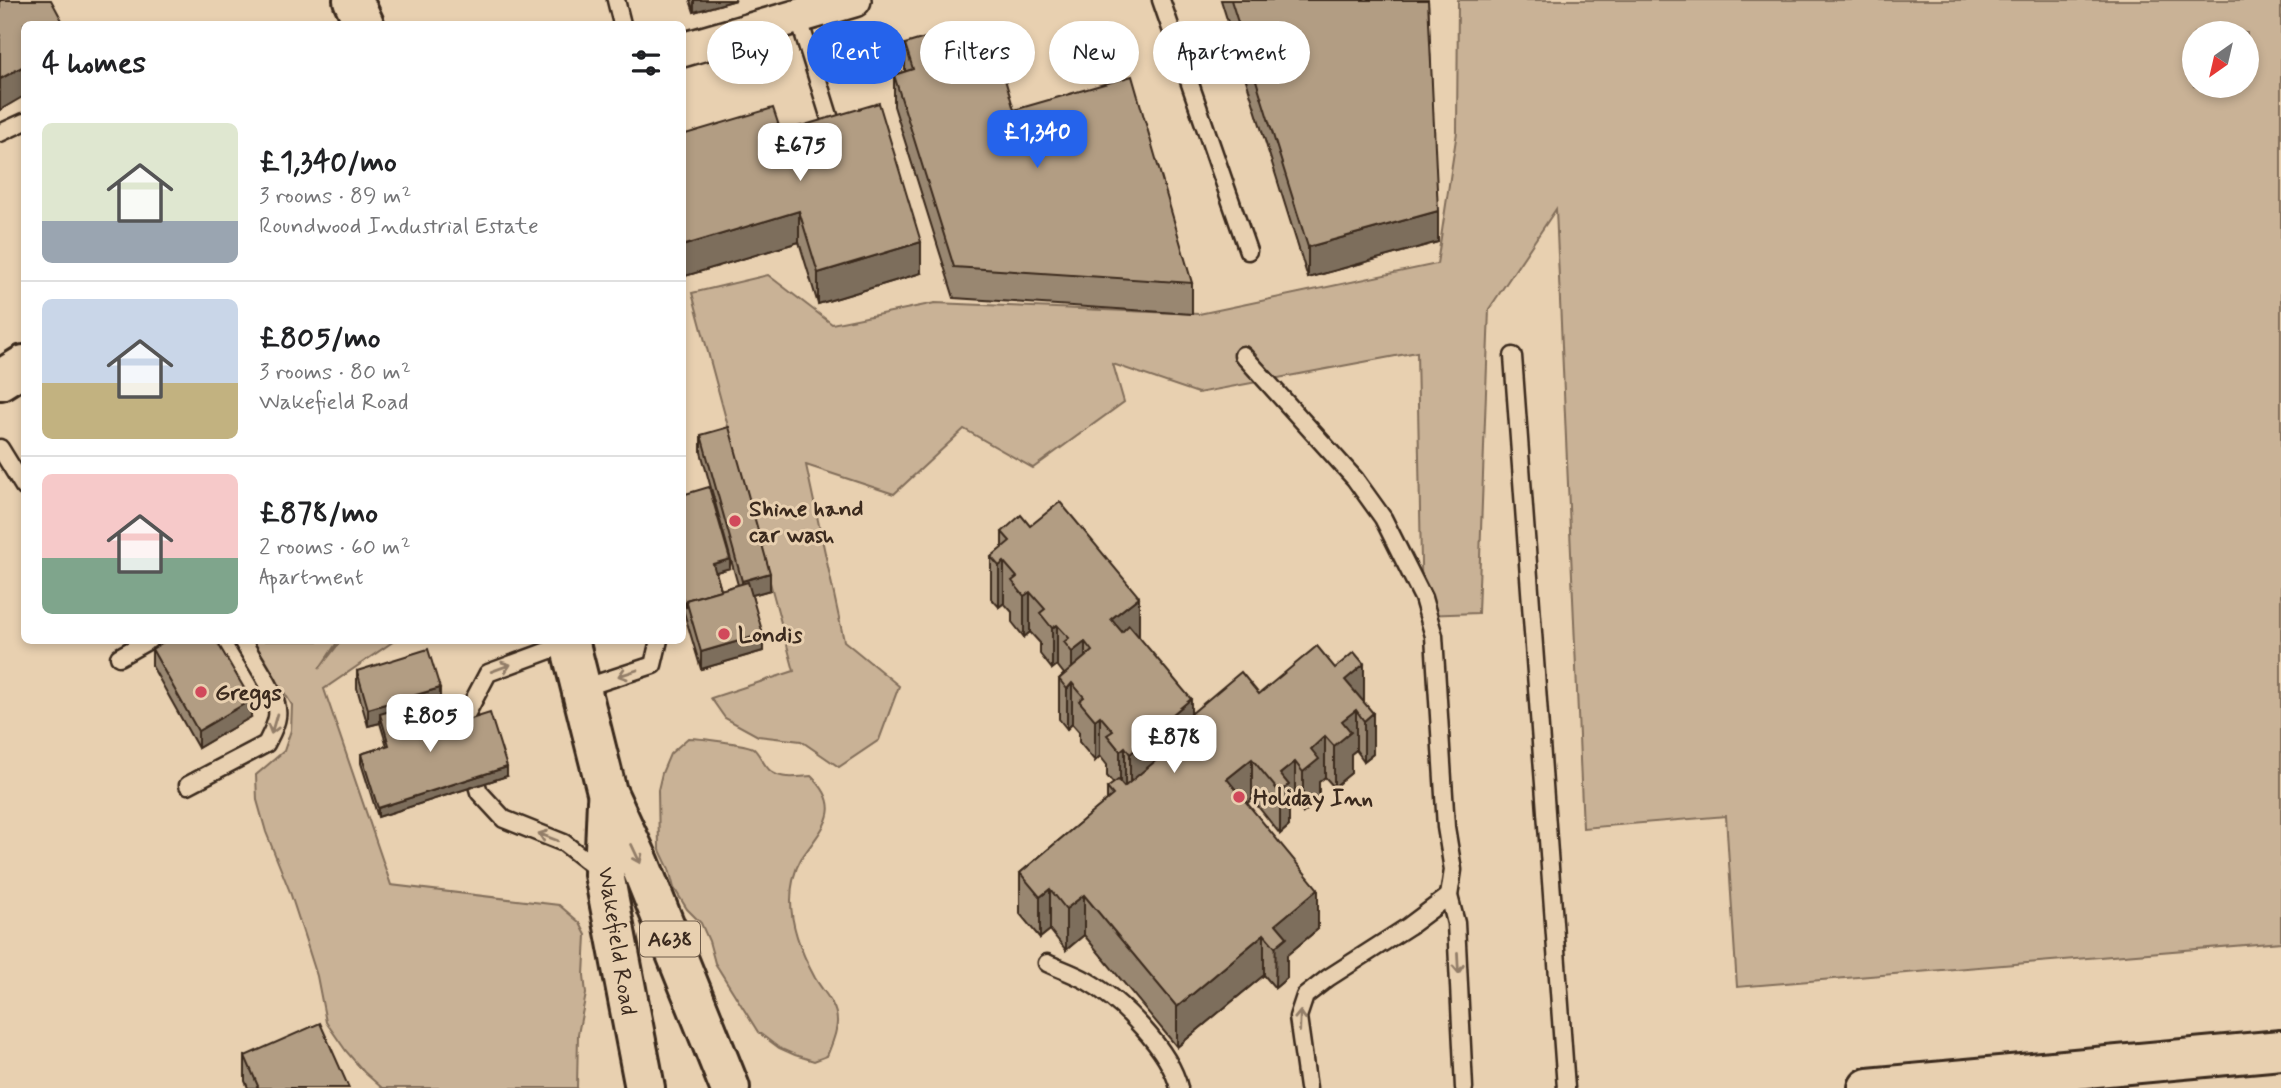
<!DOCTYPE html>
<meta charset="utf-8">
<style>
body{margin:0;font-family:Mynerve,sans-serif;background:#f6f6f6;color:#202124;height:100vh;display:flex;flex-direction:column;font-size:26px;white-space:nowrap}
*{box-sizing:border-box;margin:0}
p{font-size:23px;color:#757577}
.icon{flex:none;width:38px;height:38px;fill:none;stroke:currentColor;stroke-width:2;stroke-linecap:round;stroke-linejoin:round}
.map{position:relative;flex:1;overflow:hidden}
.details{position:absolute;left:21px;top:21px;width:665px;height:623px;display:flex;flex-direction:column;background:#fff;border-radius:10px;box-shadow:0 4px 10px #0003}
.details>*{flex:none}
.hud{position:absolute;left:707px;top:21px;width:665px;height:63px;display:flex;gap:14px}
.needle{width:46px;rotate:214deg}
.controls{position:absolute;left:2182px;top:21px;display:grid;gap:14px}
.controls a{display:grid;place-items:center;width:77px;height:77px;border-radius:50%;background:#fff;box-shadow:0 4px 10px #0003;font-size:35px}
.price{position:absolute;translate:-50% -60px;padding:0 16px;border-radius:14px;background:#fff;color:#222;font-size:23px;line-height:46px;filter:drop-shadow(0 2px 4px #0008)}
.price::after{content:'';position:absolute;left:50%;top:42px;width:21px;height:16px;margin-left:-10px;background:inherit;clip-path:polygon(0 0,100% 0,50% 100%)}
.price.on{background:#2563eb;color:#fff}
ul{padding:0;list-style:none}
li{display:flex;align-items:center;gap:21px;height:175px;padding:0 21px}
li+li{border-top:2px solid #e0e0e0}
li span{display:grid;place-items:center;flex:none;width:196px;height:140px;border-radius:10px;color:#555}
li>.icon{margin-inline-start:auto}
span .icon{width:84px;height:84px;fill:#fffc;stroke-width:1}
li b{font-size:30px}
h2{display:flex;justify-content:space-between;align-items:center;height:84px;padding:0 21px;font-size:30px}
.pill{padding:0 24px;border-radius:32px;background:#fff;box-shadow:0 4px 10px #0003;font-size:24px;line-height:63px}
.pill.on{background:#2563eb;color:#fff}
.map>svg:first-child{display:block}
.green{fill:#c9b296;stroke:#826e5a;stroke-width:2;fill-rule:evenodd}
.lines{fill:none;stroke-linecap:round;stroke-linejoin:round}
.service-casing{stroke:#3b2a1e;stroke-width:21}
.minor-casing{stroke:#3b2a1e;stroke-width:38}
.tertiary-casing{stroke:#3b2a1e;stroke-width:44}
.trunk-casing{stroke:#3b2a1e;stroke-width:44}
.service{stroke:#e8d0b0;stroke-width:16}
.minor{stroke:#e8d0b0;stroke-width:33}
.tertiary{stroke:#e8d0b0;stroke-width:38}
.trunk{stroke:#e8d0b0;stroke-width:38}
.wall{fill:#998771;stroke:#3b2a1e;stroke-width:2}
.shaded-wall{fill:#7d6e5c;stroke:#3b2a1e;stroke-width:2}
.building{fill:#b29d83;stroke:#3b2a1e;stroke-width:2}
.oneway{stroke:#927d67}
.poi-dot{fill:#d1495b;stroke:#e8d0b0;stroke-width:2.5}
.labels{text-anchor:middle;stroke-width:6;stroke-linejoin:round;paint-order:stroke}
.shield{fill:#e8d0b0;stroke:#6f5c4a;stroke-width:2}
.shield-label{font-size:21px;font-weight:bold;fill:#3b2a1e}
.poi-label{font-size:23px;font-weight:bold;fill:#3b2a1e;stroke:#e8d0b0;text-anchor:start}
.street-label{font-size:23px;fill:#3b2a1e;stroke:#e8d0b0}
</style>
<div class="map">
<svg width="2281" height="1088" viewBox="0 0 2281 1088">
<rect width="100%" height="100%" fill="#e8d0b0"/>
<filter id="ink" filterUnits="userSpaceOnUse"><feTurbulence type="fractalNoise" baseFrequency=".0143" numOctaves="2"/><feDisplacementMap in="SourceGraphic" scale="14" xChannelSelector="R" yChannelSelector="G"/><feConvolveMatrix kernelMatrix="1 2 1 2 8 2 1 2 1" color-interpolation-filters="sRGB"/></filter>
<g filter="url(#ink)">
<g class="green">
<path d="M1458,0H2281V942L1737,987L1726,816L1583,828L1556,209L1489,309L1478,613L1422,615L1417,352L1198,393L1113,364L1124,402L1033,468L964,429L894,494L806,465L844,641L899,686L879,740L839,767L801,741L758,736L725,718L711,698L794,671L692,293L768,275L832,324L935,303L1199,314L1437,264L1457,132ZM2194,33H2247V86H2194Z"/>
<path d="M252,641H338L319,669L341,641H394L324,689L391,885L559,905L580,923L586,935L584,975L586,994L578,1034L577,1088H382L364,1072L346,1051L326,1022L317,976L304,935L290,892L266,832L257,800L256,775L284,751L291,730L292,705Z"/>
<path d="M688,738C698,738 747,744 753,748C758,752 762,761 766,766C776,781 795,777 811,776C846,809 822,828 801,859C794,871 791,887 791,901C791,928 802,954 815,978C823,992 836,1003 837,1020C838,1032 831,1046 827,1056L814,1061L795,1055L779,1048L758,1032L715,963L709,941L701,923L687,909L674,888L669,869L659,848L658,790L662,773L670,754Z"/>
</g>
<g class="lines">
<g class="service-casing">
<g id="service">
<path d="M616,0L622,24"/>
<path d="M1161,0L1248,251"/>
<path d="M798,16L830,119"/>
<path d="M0,133L24,122"/>
<path d="M1243,355L1355,479L1383,518L1423,598L1434,636L1446,827L1453,870L1449,896L1456,923L1464,1088"/>
<path d="M1513,356L1566,1088"/>
<path d="M0,448L24,487"/>
<path d="M119,657L149,640"/>
<path d="M580,689L653,665L659,640"/>
<path d="M464,741L460,726L488,673L569,643"/>
<path d="M471,766L479,792L504,819L564,843L602,873"/>
<path d="M188,785L266,744C270,736 276,726 277,717C281,696 252,659 242,640"/>
<path d="M1047,963C1060,969 1075,974 1087,981C1121,1000 1170,1050 1179,1088"/>
<path d="M1308,1088L1298,1017L1305,996L1328,978L1409,926L1449,896"/>
</g>
</g>
<g class="minor-casing">
<path id="minor" d="M682,50L854,0"/>
</g>
<g class="tertiary-casing">
<g id="tertiary">
<path d="M0,380L24,365"/>
<path d="M1868,1088L2281,1050"/>
</g>
</g>
<g class="trunk-casing">
<g id="trunk">
<path d="M353,0L364,24"/>
<path d="M569,640L607,792L640,864L730,1088"/>
<path d="M607,801L604,874L645,1088"/>
</g>
</g>
<use href="#service" class="service"/>
<use href="#minor" class="minor"/>
<use href="#tertiary" class="tertiary"/>
<use href="#trunk" class="trunk"/>
</g>
<g class="wall">
<path d="M690,0H736L694,12Z"/>
<path d="M1221,0H1428L1438,242L1308,278Z"/>
<path d="M905,44L979,50L1014,110L1192,283V314L954,298L894,106V75L905,72Z"/>
<path d="M781,132L921,273L818,304L799,242L682,277V135Z"/>
<path d="M701,435L770,590L752,595L763,651L701,669L682,606V495L730,568L716,572L721,590L738,585L701,452Z"/>
<path d="M1030,526L1139,637L1191,713L1259,694L1364,704L1373,754L1364,761L1356,750L1351,754V773L1334,787L1325,777L1319,782V800L1303,813L1295,803L1289,808V826L1280,834L1252,799L1247,803L1318,929L1287,955V978L1275,988L1264,975L1177,1047L1084,935L1066,950L1050,930L1040,938L1020,914V873L1107,800V788L1114,784L1107,776V765L1100,756L1095,761L1079,742V732L1072,724L1067,729L1059,719V679L1064,674L1057,665L1052,669L1040,654V643L1030,632L1024,637L1012,622V612L1004,603L999,607L991,598V557L1002,548V532Z"/>
<path d="M152,649L251,717L198,748L152,666Z"/>
<path d="M357,671L440,705L429,708L436,730L507,776L378,817L361,763V754L387,746L380,723L368,726L357,688Z"/>
<path d="M245,1056L349,1088H248L245,1081Z"/>
</g>
<g class="shaded-wall">
<path d="M694,0H736L694,12Z"/>
<path d="M24,66V96L0,110V79Z"/>
<path d="M799,211V242L682,277V246Z"/>
<path d="M1438,211V242L1308,278V247Z"/>
<path d="M921,242V273L818,304V273Z"/>
<path d="M730,559V568L713,573V564Z"/>
<path d="M1004,562V603L999,607V566Z"/>
<path d="M770,573V590L742,598V581Z"/>
<path d="M1030,592V632L1024,637V596Z"/>
<path d="M1139,597V637L1111,660V619Z"/>
<path d="M1057,625V665L1052,669V628Z"/>
<path d="M763,634V651L701,669V652Z"/>
<path d="M1085,642V682L1072,683V724L1067,729V689L1072,684V652Z"/>
<path d="M1364,664V705L1356,710V750L1351,754V773L1334,787V746L1342,721L1345,680Z"/>
<path d="M440,688V705L382,722L380,714V723L368,726V709Z"/>
<path d="M1191,699V740L1166,761V720Z"/>
<path d="M251,700V717L198,748V731Z"/>
<path d="M1373,713V754L1364,761V721Z"/>
<path d="M1100,716V756L1095,761V720Z"/>
<path d="M1156,732V773L1130,794V754Z"/>
<path d="M1325,736V777L1319,782V800L1303,813V772L1311,749Z"/>
<path d="M1125,747V788L1120,792V751Z"/>
<path d="M1252,759V799L1227,820V779Z"/>
<path d="M1295,762V803L1289,808V826L1280,834V774Z"/>
<path d="M507,767V776L378,817V808Z"/>
<path d="M1050,889V930L1040,938V897Z"/>
<path d="M1318,889V929L1287,955V978L1275,988L1276,924Z"/>
<path d="M1084,895V935L1066,950V909Z"/>
<path d="M1264,934V975L1177,1047V1007Z"/>
</g>
<g class="building">
<path d="M0,0H51L64,24H24V66L0,79Z"/>
<path d="M1231,0H1428L1438,211L1308,247Z"/>
<path d="M972,24L979,50L995,45L1014,110L1132,76L1192,283L954,267L894,75L913,69L905,44Z"/>
<path d="M879,103L921,242L818,273L799,211L682,246V135L773,108L781,132Z"/>
<path d="M729,427L770,573L742,581L701,435Z"/>
<path d="M709,487L730,559L713,564L721,590L686,600V608L682,597V495Z"/>
<path d="M1060,502L1139,597L1111,619L1122,632L1129,625L1191,699L1166,720L1173,729L1241,672L1259,694L1317,646L1335,668L1354,652L1364,664L1345,680L1373,713L1364,721L1356,710L1342,721L1351,732L1334,746L1325,736L1311,749L1319,759L1303,772L1295,762L1280,774L1289,785L1280,793L1252,759L1227,779L1318,889L1276,924L1287,937L1275,947L1264,934L1177,1007L1084,895L1066,909L1050,889L1040,897L1020,873L1113,795L1107,788L1118,780L1124,787L1165,753L1157,743L1162,739L1156,732L1130,754L1125,747L1120,751L1107,735L1113,731L1100,716L1095,720L1079,701L1084,697L1072,683L1067,689L1059,679L1092,651L1085,642L1072,652L1064,642L1069,638L1057,625L1052,628L1040,613L1045,609L1030,592L1024,596L1012,581L1017,577L1004,562L999,566L991,557L1010,541L1002,532L1021,515L1030,526Z"/>
<path d="M748,582L763,634L701,652L686,600Z"/>
<path d="M167,640H216L251,700L198,731L152,649Z"/>
<path d="M428,649L440,688L368,709L357,671Z"/>
<path d="M426,700L436,730L490,713L507,767L378,808L361,754L389,745L380,714Z"/>
<path d="M320,1023L349,1088H256L258,1086L245,1056Z"/>
</g>
<defs><path id="oneway-shaft" d="M-6 0H5M1.5-3L5.5 0L1.5 3" fill="none" stroke-width="1.6" stroke-linecap="round" stroke-linejoin="round" transform="scale(1.75)"/></defs>
<g class="oneway">
<use href="#oneway-shaft" transform="translate(501 668) rotate(-20)"/>
<use href="#oneway-shaft" transform="translate(628 673) rotate(162)"/>
<use href="#oneway-shaft" transform="translate(274 724) rotate(106)"/>
<use href="#oneway-shaft" transform="translate(548 837) rotate(-159)"/>
<use href="#oneway-shaft" transform="translate(636 854) rotate(65)"/>
<use href="#oneway-shaft" transform="translate(1458 963) rotate(87)"/>
<use href="#oneway-shaft" transform="translate(1300 1021) rotate(-88)"/>
</g>
</g>
<g class="poi-dot">
<circle cx="735" cy="521" r="7"/>
<circle cx="724" cy="634" r="7"/>
<circle cx="201" cy="692" r="7"/>
<circle cx="1239" cy="797" r="7"/>
</g>
<g class="labels">
<rect class="shield" x="640" y="921.5" width="60" height="35" rx="5"/>
<g class="shield-label">
<text x="670" y="946">A638</text>
</g>
<g class="poi-label">
<text x="749" y="516">Shine hand<tspan x="749" dy="26">car wash</tspan></text>
<text x="738" y="642">Londis</text>
<text x="215" y="700">Greggs</text>
<text x="1253" y="805">Holiday Inn</text>
</g>
<g class="street-label">
<text transform="translate(618 941) rotate(81)" y="8">Wakefield Road</text>
</g>
</g>
</svg>
<div class="controls">
<a><svg class="needle" viewBox="-14 -14 28 28"><path d="M0-13l5 13h-10z" fill="#e53935"/><path d="M0 13l5-13h-10z" fill="#757577"/></svg></a>
</div>
<b class="price on" style="left:1037px;top:170px">£1,340</b>
<b class="price" style="left:800px;top:183px">£675</b>
<b class="price" style="left:430px;top:754px">£805</b>
<b class="price" style="left:1174px;top:775px">£878</b>
<div class="hud">
<a class="pill">Buy</a>
<a class="pill on">Rent</a>
<a class="pill">Filters</a>
<a class="pill">New</a>
<a class="pill">Apartment</a>
</div>
<section class="details">
<h2>4 homes<svg class="icon" aria-label="filters" viewBox="0 0 24 24"><path d="M4 7h16M4 17h16"/><circle cx="9" cy="7" r="2"/><circle cx="15" cy="17" r="2"/></svg></h2>
<ul>
<li><span style="background:linear-gradient(#dfe7d0 70%,#9aa5b1 0)"><svg class="icon" aria-label="home" viewBox="0 0 24 24"><path d="M3 11l9-7 9 7M6 9v11h12V9"/></svg></span><div><b>£1,340/mo</b><p>3 rooms · 89 m²</p><p>Roundwood Industrial Estate</p></div></li>
<li><span style="background:linear-gradient(#c9d6e8 60%,#c2b280 0)"><svg class="icon" aria-label="home" viewBox="0 0 24 24"><path d="M3 11l9-7 9 7M6 9v11h12V9"/></svg></span><div><b>£805/mo</b><p>3 rooms · 80 m²</p><p>Wakefield Road</p></div></li>
<li><span style="background:linear-gradient(#f6c9c9 60%,#7fa58c 0)"><svg class="icon" aria-label="home" viewBox="0 0 24 24"><path d="M3 11l9-7 9 7M6 9v11h12V9"/></svg></span><div><b>£878/mo</b><p>2 rooms · 60 m²</p><p>Apartment</p></div></li>
</ul>
</section>
</div>
